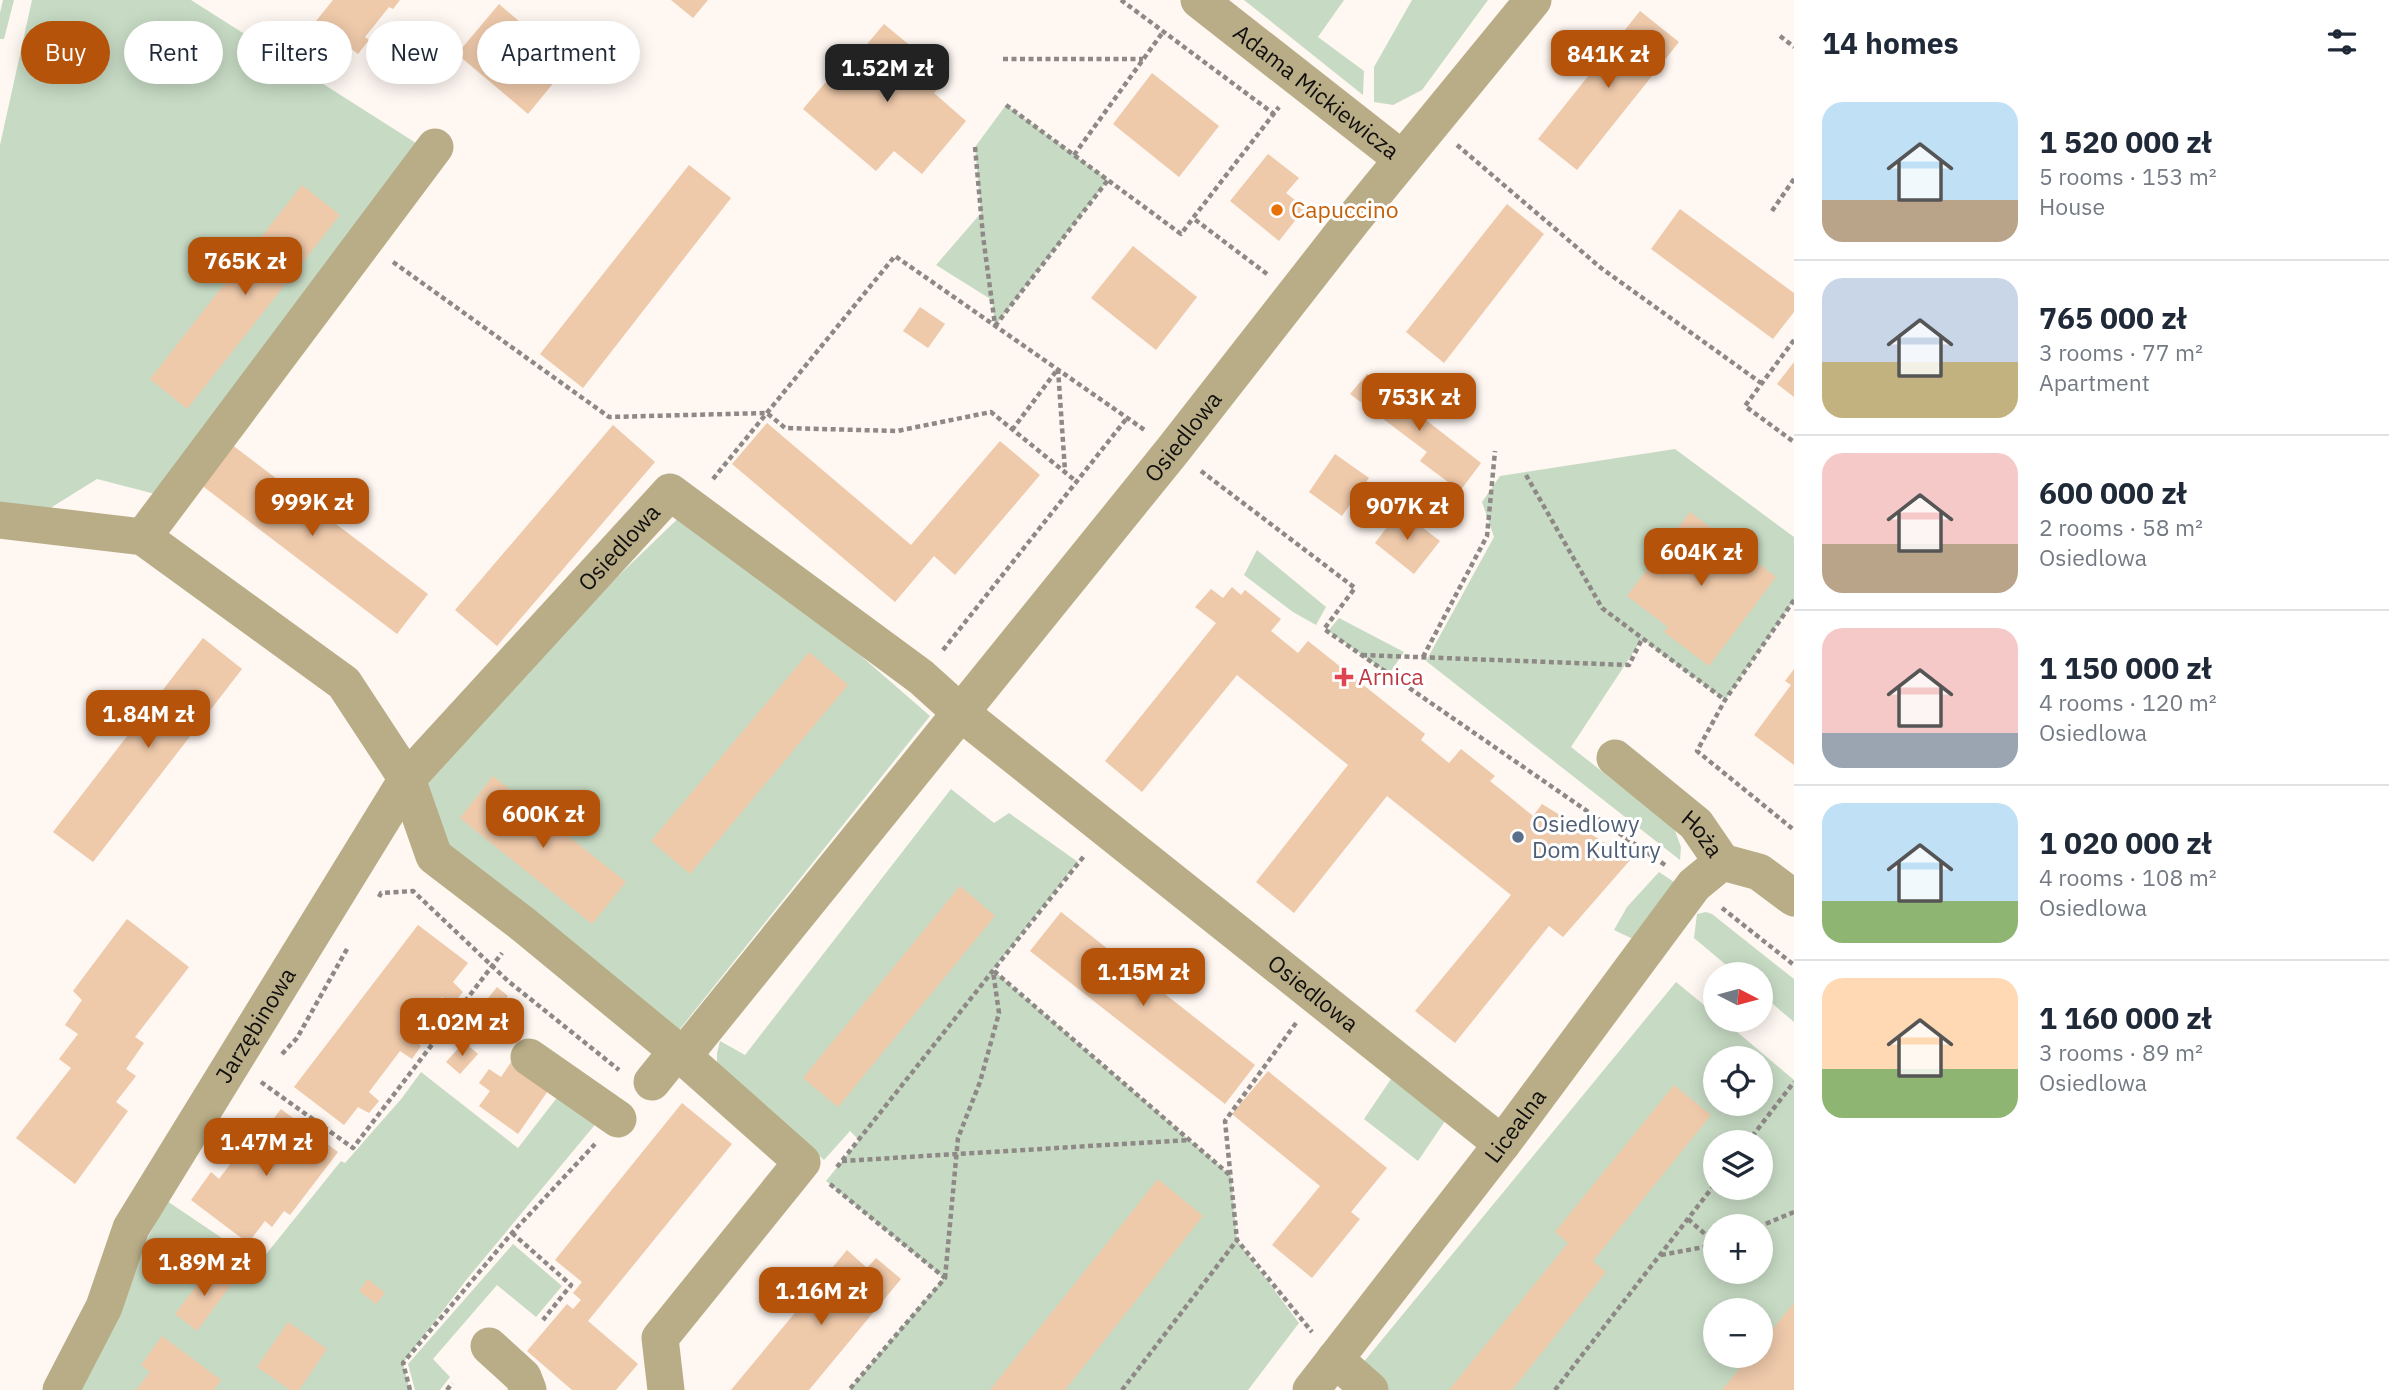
<!DOCTYPE html>
<meta charset="utf-8">
<style>
body{margin:0;font-family:"IBM Plex Sans",sans-serif;background:#f6f6f7;color:#1f2937;height:100vh;display:flex;flex-direction:column;font-size:26px;white-space:nowrap}
*{box-sizing:border-box;margin:0}
p{font-size:23px;color:#747a83}
.icon{flex:none;width:38px;height:38px;fill:none;stroke:currentColor;stroke-width:2;stroke-linecap:round;stroke-linejoin:round}
.map{position:relative;flex:1;overflow:hidden}
.drawer{display:flex;flex-direction:column;background:#fff;width:595px}
.drawer>*{flex:none}
.banner{position:absolute;left:21px;top:21px;width:665px;height:63px;display:flex;gap:14px}
.needle{width:46px;rotate:96deg}
.tools{position:absolute;left:1703px;top:962px;display:grid;gap:14px}
.tools a{display:grid;place-items:center;width:70px;height:70px;border-radius:50%;background:#fff;box-shadow:0 4px 18px #0003;font-size:35px}
.price{position:absolute;translate:-50% -60px;padding:0 16px;border-radius:14px;background:#b45309;color:#fff;font-size:23px;line-height:46px;filter:drop-shadow(0 2px 4px #0008)}
.price::after{content:'';position:absolute;left:50%;top:42px;width:21px;height:16px;margin-left:-10px;background:inherit;clip-path:polygon(0 0,100% 0,50% 100%)}
.price.current{background:#222;color:#fff}
ul{padding:0;list-style:none}
li{display:flex;align-items:center;gap:21px;height:175px;padding:0 28px}
li+li{border-top:2px solid #e0e1e3}
li span{display:grid;place-items:center;flex:none;width:196px;height:140px;border-radius:21px;color:#555}
li>.icon{margin-inline-start:auto}
span .icon{width:84px;height:84px;fill:#fffc;stroke-width:1}
li b{font-size:30px}
h2{display:flex;justify-content:space-between;align-items:center;height:84px;padding:0 28px;font-size:30px}
.pill{padding:0 24px;border-radius:32px;background:#fff;box-shadow:0 4px 18px #0003;font-size:24px;line-height:63px}
.pill.current{background:#b45309;color:#fff}
main{display:flex;flex:1;min-height:0}
.map>svg:first-child{display:block}
.green{fill:#c7dbc4;fill-rule:evenodd}
.building{fill:#eec9aa}
.lines{fill:none;stroke-linecap:round;stroke-linejoin:round}
.path{stroke:#8e8986;stroke-width:4.5;stroke-dasharray:5 3.5;stroke-linecap:butt}
.minor{stroke:#b9ad87;stroke-width:37}
.food-dot{fill:#e8710a;stroke:#fff;stroke-width:2.5}
.health-dot{fill:#e0444e;stroke:#fff;stroke-width:2.5}
.service-dot{fill:#5c6f8a;stroke:#fff;stroke-width:2.5}
.labels{text-anchor:middle;stroke-width:6;stroke-linejoin:round;paint-order:stroke}
.street-label{font-size:23px;fill:#110f0d;stroke:#fff}
.food-label{font-size:23px;fill:#c56008;stroke:#fff;text-anchor:start}
.health-label{font-size:23px;fill:#be3a42;stroke:#fff;text-anchor:start}
.service-label{font-size:23px;fill:#4e5e75;stroke:#fff;text-anchor:start}
</style>
<main>
<div class="map">
<svg width="1794" height="1390" viewBox="0 0 1794 1390">
<rect width="100%" height="100%" fill="#fef7f2"/>
<g class="green">
<path d="M3,0H14L4,39H0V13Z"/>
<path d="M32,0H191L416,143L159,495L97,479L44,512L0,502V145Z"/>
<path d="M1244,0H1344L1318,37L1364,71L1363,95Z"/>
<path d="M1412,0H1488L1422,90L1393,105L1374,102V67Z"/>
<path d="M1006,105L1108,180L995,326L992,300L936,265L981,213L975,147Z"/>
<path d="M1675,449L1794,537V600L1725,700L1642,639L1571,747L1674,828L1681,847L1680,860L1426,661L1494,537L1482,502L1500,476Z"/>
<path d="M690,507L930,716L672,1039L435,856L407,779Z"/>
<path d="M1257,550L1326,607L1316,625L1293,612L1244,575Z"/>
<path d="M1339,618L1404,652L1389,674L1328,631Z"/>
<path d="M951,789L994,823L1009,813L1078,862L993,970L1231,1176L1237,1240L1299,1323L1248,1390H849L944,1278L826,1181L859,1140L850,1131L824,1160L725,1075L717,1067V1053L720,1041L745,1055Z"/>
<path d="M1659,872L1674,882L1635,940L1614,930L1627,907Z"/>
<path d="M1706,912L1712,914L1794,979V1022L1761,994L1760,975H1738L1694,938L1697,914Z"/>
<path d="M1676,982L1715,1014V1020H1723L1794,1080V1390H1370L1353,1375ZM1715,1059H1760V1104H1715ZM1715,1143H1760V1188H1715ZM1715,1227H1760V1272H1715ZM1715,1311H1760V1356H1715Z"/>
<path d="M421,1072L518,1148L559,1095L598,1121L467,1279L403,1363L410,1390H68L167,1201L259,1263L341,1161L345,1163L402,1098Z"/>
<path d="M1391,1079L1445,1121L1418,1161L1364,1119Z"/>
<path d="M513,1244L562,1286L536,1317L497,1285L433,1359L450,1377L440,1390H415L408,1364Z"/>
</g>
<g class="building">
<path d="M333,0H400L393,9L389,7L365,37L369,40L358,54L316,21Z"/>
<path d="M671,0H708L693,18Z"/>
<path d="M499,4L569,64L528,114L457,54Z"/>
<path d="M1640,11L1679,42L1577,170L1538,139Z"/>
<path d="M884,24L948,77L934,93L966,121L922,174L894,151L876,171L803,109L847,57L852,62Z"/>
<path d="M1152,73L1219,126L1179,177L1113,124Z"/>
<path d="M1268,154L1299,178L1286,193L1305,208L1279,241L1230,201Z"/>
<path d="M689,165L731,198L583,388L540,354Z"/>
<path d="M302,185L340,215L187,409L150,379Z"/>
<path d="M1507,204L1544,234L1444,363L1406,332Z"/>
<path d="M1680,209L1794,293V312L1773,339L1651,249Z"/>
<path d="M1133,246L1197,297L1156,350L1091,298Z"/>
<path d="M920,307L945,324L928,348L903,331Z"/>
<path d="M1794,362V397L1777,384Z"/>
<path d="M1367,374L1481,463L1460,491L1420,461L1427,452L1350,394Z"/>
<path d="M767,423L911,545L1000,441L1040,475L955,575L934,556L895,602L732,464Z"/>
<path d="M613,425L655,462L497,646L455,610Z"/>
<path d="M227,441L428,594L397,634L196,481Z"/>
<path d="M1335,454L1369,478L1342,516L1309,492Z"/>
<path d="M1400,510L1440,541L1414,574L1375,543Z"/>
<path d="M1690,512L1776,577L1709,666L1664,632L1668,627L1627,596Z"/>
<path d="M1232,587L1241,595L1245,590L1281,619L1271,631L1298,653L1308,641L1425,734L1421,740L1449,763L1461,749L1495,776L1490,781L1533,816L1542,804L1631,859L1563,937L1549,926L1455,1043L1415,1011L1511,895L1387,796L1294,913L1256,882L1348,765L1237,675L1142,792L1105,761L1216,623L1195,607L1211,589L1223,598Z"/>
<path d="M203,638L242,669L93,862L53,832Z"/>
<path d="M809,652L848,685L690,874L651,841Z"/>
<path d="M1794,669V765L1754,735L1791,685L1785,681Z"/>
<path d="M493,776L626,882L592,924L460,818Z"/>
<path d="M960,886L995,916L838,1107L803,1078Z"/>
<path d="M1061,912L1255,1065L1225,1104L1030,951Z"/>
<path d="M127,919L189,967L135,1037L144,1043L126,1069L136,1076L116,1102L128,1111L75,1184L16,1138L71,1068L59,1059L78,1034L65,1025L82,1000L73,991Z"/>
<path d="M418,925L468,963L453,982L463,992L453,1004L442,997L411,1037L421,1046L412,1059L400,1051L369,1092L379,1101L369,1113L358,1107L344,1125L294,1087Z"/>
<path d="M497,987L508,996L492,1017L501,1024L490,1038L469,1022Z"/>
<path d="M464,1042L478,1054L460,1074L446,1062Z"/>
<path d="M514,1058L552,1085L518,1134L479,1106L490,1091L479,1083L489,1069L501,1077Z"/>
<path d="M1268,1071L1387,1168L1351,1212L1360,1219L1312,1278L1272,1245L1320,1186L1232,1114Z"/>
<path d="M1674,1085L1711,1115L1593,1261L1606,1272L1512,1390H1449L1568,1243L1555,1232Z"/>
<path d="M682,1103L732,1144L588,1321L638,1364L616,1390H572L527,1351L567,1304L573,1309L581,1300L573,1293L582,1282L555,1260Z"/>
<path d="M281,1109L338,1152L290,1215L284,1211L272,1227L265,1221L248,1243L191,1200L211,1172L219,1179L237,1155L243,1158Z"/>
<path d="M1158,1179L1203,1216L1065,1390H990Z"/>
<path d="M847,1250L867,1268L876,1258L901,1279L809,1390H731Z"/>
<path d="M212,1265L234,1281L197,1331L175,1314Z"/>
<path d="M368,1279L385,1293L376,1304L359,1291Z"/>
<path d="M1794,1303V1390H1722L1750,1356H1760V1344Z"/>
<path d="M288,1322L327,1349L299,1390H290L257,1367Z"/>
<path d="M162,1336L221,1380L214,1390H136L150,1372L141,1365Z"/>
</g>
<g class="lines">
<g class="path">
<path d="M1121,0L1274,114"/>
<path d="M1780,36L1794,47"/>
<path d="M1003,59H1143"/>
<path d="M1006,105L1181,234L1193,218"/>
<path d="M1457,145L1601,268L1761,383"/>
<path d="M975,147L983,236L995,325"/>
<path d="M1074,155L1163,32"/>
<path d="M1772,211L1794,179"/>
<path d="M393,262L609,417L767,413L785,428L897,431L991,412L1077,482"/>
<path d="M1267,274L1193,218L1279,107"/>
<path d="M995,326L1108,180"/>
<path d="M1794,340L1745,406L1794,442"/>
<path d="M1058,369L1065,471"/>
<path d="M1012,430L1057,370"/>
<path d="M1201,471L1355,588L1324,629L1665,865"/>
<path d="M1526,475L1602,608L1725,700"/>
<path d="M713,479L895,256L1146,431"/>
<path d="M1794,600L1725,700L1697,751L1794,830"/>
<path d="M943,650L1127,418"/>
<path d="M1362,655L1629,665L1642,639"/>
<path d="M1423,657L1487,536L1495,451"/>
<path d="M379,897L381,893L413,891L508,981L619,1070"/>
<path d="M1722,908L1794,965"/>
<path d="M994,971L1231,1176"/>
<path d="M1296,1023L1225,1121L1237,1240L1312,1332"/>
<path d="M282,1054L297,1038L347,949"/>
<path d="M261,1082L353,1148L502,953"/>
<path d="M1747,1143L1794,1082"/>
<path d="M842,1161L1189,1140"/>
<path d="M837,1167L1084,856"/>
<path d="M830,1184L945,1278L849,1390"/>
<path d="M1688,1219L1715,1243"/>
<path d="M1758,1227L1794,1212"/>
<path d="M512,1233L571,1285L543,1320"/>
<path d="M1661,1255L1715,1245"/>
<path d="M945,1278L958,1138L980,1082L999,1013L993,971"/>
<path d="M410,1390L403,1363L512,1233L595,1144"/>
<path d="M447,1390L452,1383"/>
<path d="M1122,1390L1237,1240"/>
<path d="M1555,1390L1715,1184"/>
</g>
<g class="minor">
<path id="s1" d="M1199,0L1402,159"/>
<path d="M0,520L143,537L344,683L407,779L434,856L524,925L677,1051L802,1162L660,1338L666,1390"/>
<path d="M143,537L435,147"/>
<path id="s2" d="M1615,758L1696,824L1722,862L1759,872L1794,898"/>
<path id="s3" d="M683,1056L1173,450L1352,221L1533,0"/>
<path d="M529,1057L618,1119"/>
<path d="M652,1082L677,1051"/>
<path d="M489,1346L523,1377L528,1390"/>
<path d="M1335,1359L1370,1390"/>
<path id="s4" d="M61,1390L104,1307L131,1228L407,779L670,492L921,677L961,713L1502,1144"/>
<path id="s5" d="M1311,1390L1502,1144L1694,885L1722,862"/>
</g>
</g>
<circle class="food-dot" cx="1277" cy="210" r="7"/>
<path class="health-dot" d="M1340.5 666.5h7v7h7v7h-7v7h-7v-7h-7v-7h7z"/>
<circle class="service-dot" cx="1518" cy="837" r="7"/>
<g class="labels">
<g class="street-label">
<text dy="8" stroke="none"><textPath href="#s1" startOffset="149">Adama Mickiewicza</textPath></text>
<text dy="8" stroke="none"><textPath href="#s3" startOffset="796">Osiedlowa</textPath></text>
<text dy="8" stroke="none"><textPath href="#s4" startOffset="1018">Osiedlowa</textPath></text>
<text dy="8" stroke="none"><textPath href="#s2" startOffset="116">Hoża</textPath></text>
<text dy="8" stroke="none"><textPath href="#s4" startOffset="1909">Osiedlowa</textPath></text>
<text dy="8" stroke="none"><textPath href="#s4" startOffset="415">Jarzębinowa</textPath></text>
<text dy="8" stroke="none"><textPath href="#s5" startOffset="334">Licealna</textPath></text>
</g>
<g class="food-label">
<text x="1291" y="218">Capuccino</text>
</g>
<g class="health-label">
<text x="1358" y="685">Arnica</text>
</g>
<g class="service-label">
<text x="1532" y="832">Osiedlowy<tspan x="1532" dy="26">Dom Kultury</tspan></text>
</g>
</g>
</svg>
<div class="tools">
<a><svg class="needle" viewBox="-14 -14 28 28"><path d="M0-13l5 13h-10z" fill="#e53935"/><path d="M0 13l5-13h-10z" fill="#747a83"/></svg></a>
<a><svg class="icon" aria-label="locate" viewBox="0 0 24 24"><circle cx="12" cy="12" r="6"/><path d="M12 2v4M12 18v4M2 12h4M18 12h4"/></svg></a>
<a><svg class="icon" aria-label="layers" viewBox="0 0 24 24"><path d="M12 4l9 5-9 5-9-5zM3 14l9 5 9-5"/></svg></a>
<a>+</a>
<a>−</a>
</div>
<b class="price" style="left:1608px;top:90px">841K zł</b>
<b class="price current" style="left:887px;top:104px">1.52M zł</b>
<b class="price" style="left:245px;top:297px">765K zł</b>
<b class="price" style="left:1419px;top:433px">753K zł</b>
<b class="price" style="left:312px;top:538px">999K zł</b>
<b class="price" style="left:1407px;top:542px">907K zł</b>
<b class="price" style="left:1701px;top:588px">604K zł</b>
<b class="price" style="left:148px;top:750px">1.84M zł</b>
<b class="price" style="left:543px;top:850px">600K zł</b>
<b class="price" style="left:1143px;top:1008px">1.15M zł</b>
<b class="price" style="left:462px;top:1058px">1.02M zł</b>
<b class="price" style="left:266px;top:1178px">1.47M zł</b>
<b class="price" style="left:204px;top:1298px">1.89M zł</b>
<b class="price" style="left:821px;top:1327px">1.16M zł</b>
<div class="banner">
<a class="pill current">Buy</a>
<a class="pill">Rent</a>
<a class="pill">Filters</a>
<a class="pill">New</a>
<a class="pill">Apartment</a>
</div>
</div>
<section class="drawer">
<h2>14 homes<svg class="icon" aria-label="filters" viewBox="0 0 24 24"><path d="M4 7h16M4 17h16"/><circle cx="9" cy="7" r="2"/><circle cx="15" cy="17" r="2"/></svg></h2>
<ul>
<li><span style="background:linear-gradient(#bfe0f5 70%,#b9a48a 0)"><svg class="icon" aria-label="home" viewBox="0 0 24 24"><path d="M3 11l9-7 9 7M6 9v11h12V9"/></svg></span><div><b>1 520 000 zł</b><p>5 rooms · 153 m²</p><p>House</p></div></li>
<li><span style="background:linear-gradient(#c9d6e8 60%,#c2b280 0)"><svg class="icon" aria-label="home" viewBox="0 0 24 24"><path d="M3 11l9-7 9 7M6 9v11h12V9"/></svg></span><div><b>765 000 zł</b><p>3 rooms · 77 m²</p><p>Apartment</p></div></li>
<li><span style="background:linear-gradient(#f6c9c9 65%,#b9a48a 0)"><svg class="icon" aria-label="home" viewBox="0 0 24 24"><path d="M3 11l9-7 9 7M6 9v11h12V9"/></svg></span><div><b>600 000 zł</b><p>2 rooms · 58 m²</p><p>Osiedlowa</p></div></li>
<li><span style="background:linear-gradient(#f6c9c9 75%,#9aa5b1 0)"><svg class="icon" aria-label="home" viewBox="0 0 24 24"><path d="M3 11l9-7 9 7M6 9v11h12V9"/></svg></span><div><b>1 150 000 zł</b><p>4 rooms · 120 m²</p><p>Osiedlowa</p></div></li>
<li><span style="background:linear-gradient(#bfe0f5 70%,#8fb573 0)"><svg class="icon" aria-label="home" viewBox="0 0 24 24"><path d="M3 11l9-7 9 7M6 9v11h12V9"/></svg></span><div><b>1 020 000 zł</b><p>4 rooms · 108 m²</p><p>Osiedlowa</p></div></li>
<li><span style="background:linear-gradient(#ffd9b3 65%,#8fb573 0)"><svg class="icon" aria-label="home" viewBox="0 0 24 24"><path d="M3 11l9-7 9 7M6 9v11h12V9"/></svg></span><div><b>1 160 000 zł</b><p>3 rooms · 89 m²</p><p>Osiedlowa</p></div></li>
</ul>
</section>
</main>
